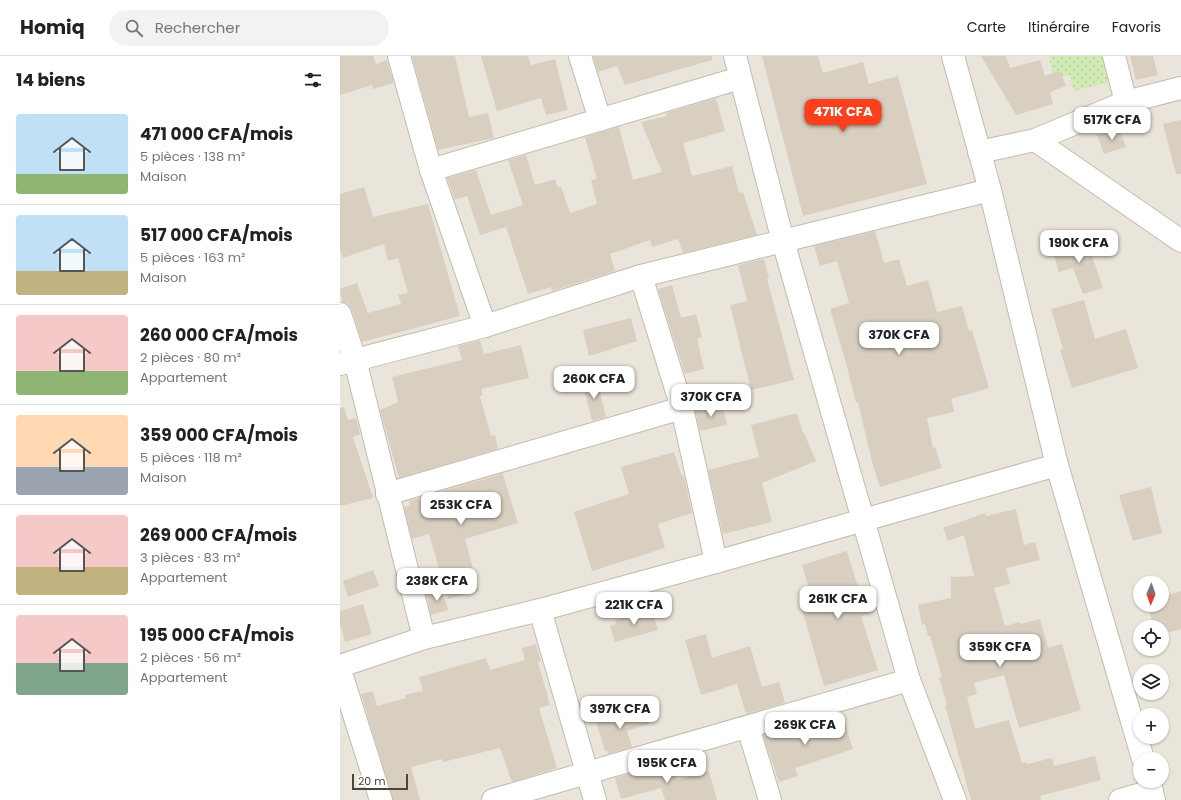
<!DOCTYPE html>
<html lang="fr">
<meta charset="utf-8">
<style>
body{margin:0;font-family:Poppins,sans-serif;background:#f2f2f2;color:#202124;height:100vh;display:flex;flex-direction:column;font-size:15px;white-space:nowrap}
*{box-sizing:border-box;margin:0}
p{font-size:13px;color:#757577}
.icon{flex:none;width:22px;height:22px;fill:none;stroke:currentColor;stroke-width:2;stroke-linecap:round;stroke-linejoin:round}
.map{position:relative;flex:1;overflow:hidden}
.sheet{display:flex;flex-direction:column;background:#fff;width:340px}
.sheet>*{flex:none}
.needle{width:26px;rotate:182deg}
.fabs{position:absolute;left:793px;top:520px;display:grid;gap:8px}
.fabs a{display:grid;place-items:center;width:36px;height:36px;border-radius:50%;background:#fff;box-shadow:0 1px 3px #0004;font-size:20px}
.scale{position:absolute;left:12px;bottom:10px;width:56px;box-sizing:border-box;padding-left:4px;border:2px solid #4b4439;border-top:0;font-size:11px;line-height:14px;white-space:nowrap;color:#4b4439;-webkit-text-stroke:3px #fff;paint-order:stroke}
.price{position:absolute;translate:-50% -34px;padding:0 9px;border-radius:8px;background:#fff;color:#222;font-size:13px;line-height:26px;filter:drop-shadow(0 1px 2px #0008)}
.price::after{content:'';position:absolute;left:50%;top:24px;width:12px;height:9px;margin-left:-6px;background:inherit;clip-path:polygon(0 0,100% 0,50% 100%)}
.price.active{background:#fc3f1d;color:#fff}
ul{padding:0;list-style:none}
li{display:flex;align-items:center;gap:12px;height:100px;padding:0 16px}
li+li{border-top:1px solid #e0e0e0}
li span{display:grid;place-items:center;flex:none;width:112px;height:80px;border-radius:4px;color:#555}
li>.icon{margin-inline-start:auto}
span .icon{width:48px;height:48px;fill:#fffc;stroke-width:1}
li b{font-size:17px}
h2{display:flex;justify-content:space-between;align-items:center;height:48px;padding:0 16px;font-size:17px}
header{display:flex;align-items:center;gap:24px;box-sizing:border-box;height:56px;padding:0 20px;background:#fff;border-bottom:1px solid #e0e0e0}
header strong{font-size:19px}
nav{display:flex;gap:22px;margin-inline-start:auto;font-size:14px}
.search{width:280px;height:36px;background:#f2f2f2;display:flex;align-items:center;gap:10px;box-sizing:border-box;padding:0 14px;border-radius:22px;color:#757577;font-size:15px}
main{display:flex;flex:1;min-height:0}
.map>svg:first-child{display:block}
.residential{fill:#eae5da;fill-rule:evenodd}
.park{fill:url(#park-dots)}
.building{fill:#d8cfc1}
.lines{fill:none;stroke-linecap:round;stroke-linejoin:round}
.minor-casing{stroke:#c2bbae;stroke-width:24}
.tertiary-casing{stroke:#c2bbae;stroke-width:24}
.minor{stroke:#fff;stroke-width:22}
.tertiary{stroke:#fff;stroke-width:22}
</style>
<header>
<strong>Homiq</strong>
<div class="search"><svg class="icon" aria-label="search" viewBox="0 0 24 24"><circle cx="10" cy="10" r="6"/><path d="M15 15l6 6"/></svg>Rechercher</div>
<nav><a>Carte</a><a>Itinéraire</a><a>Favoris</a></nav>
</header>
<main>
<section class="sheet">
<h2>14 biens<svg class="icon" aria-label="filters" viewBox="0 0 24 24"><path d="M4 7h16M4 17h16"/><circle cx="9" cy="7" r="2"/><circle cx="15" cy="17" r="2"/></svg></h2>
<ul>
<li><span style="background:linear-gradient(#bfe0f5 75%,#8fb573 0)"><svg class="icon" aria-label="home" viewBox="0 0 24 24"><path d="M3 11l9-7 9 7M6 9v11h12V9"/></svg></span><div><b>471 000 CFA/mois</b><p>5 pièces · 138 m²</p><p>Maison</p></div></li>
<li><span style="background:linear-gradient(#bfe0f5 70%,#c2b280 0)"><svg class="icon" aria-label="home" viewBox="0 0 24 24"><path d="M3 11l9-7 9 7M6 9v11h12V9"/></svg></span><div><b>517 000 CFA/mois</b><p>5 pièces · 163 m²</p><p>Maison</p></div></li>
<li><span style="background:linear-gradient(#f6c9c9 70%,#8fb573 0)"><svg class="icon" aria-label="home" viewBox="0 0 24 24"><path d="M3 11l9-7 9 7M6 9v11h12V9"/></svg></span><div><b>260 000 CFA/mois</b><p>2 pièces · 80 m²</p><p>Appartement</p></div></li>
<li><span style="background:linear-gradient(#ffd9b3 65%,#9aa5b1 0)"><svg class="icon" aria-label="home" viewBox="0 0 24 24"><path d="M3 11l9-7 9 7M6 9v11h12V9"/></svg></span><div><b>359 000 CFA/mois</b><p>5 pièces · 118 m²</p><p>Maison</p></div></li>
<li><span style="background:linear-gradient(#f6c9c9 65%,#c2b280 0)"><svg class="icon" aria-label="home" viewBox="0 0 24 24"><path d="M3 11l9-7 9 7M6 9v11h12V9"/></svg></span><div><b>269 000 CFA/mois</b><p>3 pièces · 83 m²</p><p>Appartement</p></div></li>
<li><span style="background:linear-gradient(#f6c9c9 60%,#7fa58c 0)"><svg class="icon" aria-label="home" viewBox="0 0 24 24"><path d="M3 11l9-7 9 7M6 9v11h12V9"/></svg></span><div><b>195 000 CFA/mois</b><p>2 pièces · 56 m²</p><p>Appartement</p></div></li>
</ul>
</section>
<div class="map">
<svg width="841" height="744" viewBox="0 0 841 744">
<defs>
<pattern id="park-dots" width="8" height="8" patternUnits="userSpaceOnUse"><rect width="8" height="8" fill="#d2eab5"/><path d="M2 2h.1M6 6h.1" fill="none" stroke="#b6ca9c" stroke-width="1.8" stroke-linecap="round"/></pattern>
</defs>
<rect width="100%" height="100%" fill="#f6f3ec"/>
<path class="residential" d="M0,0H841V744H0ZM800,527H822V549H800ZM800,571H822V593H800ZM800,615H822V637H800ZM800,659H822V681H800ZM800,703H822V725H800Z"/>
<path class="park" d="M709,0H766L774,25L734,35L729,19L714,24Z"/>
<g class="building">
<path d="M0,0H33L36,8L47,4L54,27L33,33L32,29L0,39Z"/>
<path d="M72,0H115L129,61L148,57L154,82L98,94Z"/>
<path d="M141,0H188L191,9L215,3L228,54L206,59L201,42L157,55Z"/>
<path d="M253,0H372V4L285,29L277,10L258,16Z"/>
<path d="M422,0H478L483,17L523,6L529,28L558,20L587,128L463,160Z"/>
<path d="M641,0H666L670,12L700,4L705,20L720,15L726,30L710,36L713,48L676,59Z"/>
<path d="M790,0H813L818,19L796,24Z"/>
<path d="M376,42L385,75L343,87L352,120L392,110L399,137L403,136L417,179L343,197L338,183L312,191L310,184L270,198L275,215L212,235L211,231L188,238L166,171L140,179L127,140L115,144L107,122L136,114L151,159L183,149L168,104L186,99L195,129L215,123L218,132L221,130L230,157L257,148L251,124L257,123L245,81L279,71L293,124L322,116L301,66L327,60L326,57Z"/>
<path d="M841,64V118H836L823,68Z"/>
<path d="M779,72L786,91L764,98L757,79Z"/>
<path d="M24,131L33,161L88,148L120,260L22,286L12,254L8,248L2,246L0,233L17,227L28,257L61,248L58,239L68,237L58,202L48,205L44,188L3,202L0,194V138Z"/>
<path d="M535,175L544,207L559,203L567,230L588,224L597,256L622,250L629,275L632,274L649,332L611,343L614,356L587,362L593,392L595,391L602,412L540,431L532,406L518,346L516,347L506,307L490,253L509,247L497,205L480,210L474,190Z"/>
<path d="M746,182L763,232L743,238L733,212L719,216L712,193Z"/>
<path d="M424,203L429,222L427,223L454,324L411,334L390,249L407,245L398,209Z"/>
<path d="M332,229L341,262L356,258L362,281L357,283L364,313L345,318L318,233Z"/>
<path d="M744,244L755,283L786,273L798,312L732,332L720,294L723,293L711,253Z"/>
<path d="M291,262L297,285L249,300L243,274Z"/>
<path d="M140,284L144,298L181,289L189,322L141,333L143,339L140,340L151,380L155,379L158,393L59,422L40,354L58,346L52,321L122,304L118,290Z"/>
<path d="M257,323L266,361L252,365L242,326Z"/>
<path d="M382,348L387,369L360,375L355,355Z"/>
<path d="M4,351L8,364L16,362L20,378L13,381L33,442L0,450V352Z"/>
<path d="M457,357L463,377H464L476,405L422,427L432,466L383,478L368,414L419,401L411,369Z"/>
<path d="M334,396L342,420H344L352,457L318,468L325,492L252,515L234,456L289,438L281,411Z"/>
<path d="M165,417L163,419L178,467L125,483L139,535L108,543L89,478L72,483L64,451L70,449L69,445Z"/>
<path d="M811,431L822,477L793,485L779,439Z"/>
<path d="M676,453L684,489L695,486L700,504L666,512L670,528L654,532L665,570L680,566L681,568L700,563L708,592L722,588L741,654L679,672L664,619L634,627L637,638L627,641L635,673L669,664L682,707L686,706L687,708L712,702L714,710L755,700L761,724L700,740L701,744H631L605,649H607L599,621H602L590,580H588L585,568L582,569L578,549L611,542V521L634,520L624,479L608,485L603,472L645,457L646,460Z"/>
<path d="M507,495L519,534L526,532L533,557L521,560L538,614L484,630L461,550L473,546L462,509Z"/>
<path d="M33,514L39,530L8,541L3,525Z"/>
<path d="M101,532L108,554L91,559L86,537Z"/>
<path d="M841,535V573L822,578V571H814L807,549H822V541Z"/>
<path d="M23,548L32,578L5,586L0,568V555Z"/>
<path d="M312,554L318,574L275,586L270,570L276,568L275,564Z"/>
<path d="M366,578L372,602L410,590L422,631L439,626L445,647L406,658L397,628L361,639L345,584Z"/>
<path d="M196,588L201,605L198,606L210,649L199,652L217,712L172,726L160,692L103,706L102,703L71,711L80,744H53L21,638L33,635L37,650L66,642L65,639L83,635L79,621L146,602L150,614L185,604L182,592Z"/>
<path d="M303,652L309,668L287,675L292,691L268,698L267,694L265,695L256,666Z"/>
<path d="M504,664L513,693L455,712L458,720L439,726L423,679L468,666L471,674Z"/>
<path d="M332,705L337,724L369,715L377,744H325L321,732L281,743L275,722Z"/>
</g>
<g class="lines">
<g class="minor-casing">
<g id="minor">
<path d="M59,0L91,114L145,270"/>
<path d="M240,0L260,64"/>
<path d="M395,0L443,185L569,624L615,744"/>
<path d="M774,0L786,46"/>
<path d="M695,84L841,185"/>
<path d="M639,96L695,84L786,46L841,32"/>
<path d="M91,114L400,22"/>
<path d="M301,220L342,352L376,506"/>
<path d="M0,258L15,304L84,582"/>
<path d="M0,308L145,270L301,220L650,134"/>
<path d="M47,438L342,352"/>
<path d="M200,554L255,744"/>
<path d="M0,610L84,582L200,554L376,506L717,409"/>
<path d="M0,614L41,744"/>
<path d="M408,671L430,744"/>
<path d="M153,744L569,624"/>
<path d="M780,744L812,735"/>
</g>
</g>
<g class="tertiary-casing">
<g id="tertiary">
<path d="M613,0L650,134L717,409L803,703"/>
<path d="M809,725L814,744"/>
</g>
</g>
<use href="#minor" class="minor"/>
<use href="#tertiary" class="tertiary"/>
</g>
</svg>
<div class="fabs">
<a><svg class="needle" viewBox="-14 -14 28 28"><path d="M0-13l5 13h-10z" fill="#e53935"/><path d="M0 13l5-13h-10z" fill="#757577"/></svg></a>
<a><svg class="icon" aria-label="locate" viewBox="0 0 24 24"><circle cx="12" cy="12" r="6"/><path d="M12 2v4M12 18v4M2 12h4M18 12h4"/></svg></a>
<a><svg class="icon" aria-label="layers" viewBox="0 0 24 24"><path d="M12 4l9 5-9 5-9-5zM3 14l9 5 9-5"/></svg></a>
<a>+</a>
<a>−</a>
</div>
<div class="scale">20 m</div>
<b class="price active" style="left:503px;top:77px">471K CFA</b>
<b class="price" style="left:772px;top:85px">517K CFA</b>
<b class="price" style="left:739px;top:208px">190K CFA</b>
<b class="price" style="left:559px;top:300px">370K CFA</b>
<b class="price" style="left:254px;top:344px">260K CFA</b>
<b class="price" style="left:371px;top:362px">370K CFA</b>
<b class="price" style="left:121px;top:470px">253K CFA</b>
<b class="price" style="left:97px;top:546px">238K CFA</b>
<b class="price" style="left:498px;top:564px">261K CFA</b>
<b class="price" style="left:294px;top:570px">221K CFA</b>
<b class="price" style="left:660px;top:612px">359K CFA</b>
<b class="price" style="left:280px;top:674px">397K CFA</b>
<b class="price" style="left:465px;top:690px">269K CFA</b>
<b class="price" style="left:327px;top:728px">195K CFA</b>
</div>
</main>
